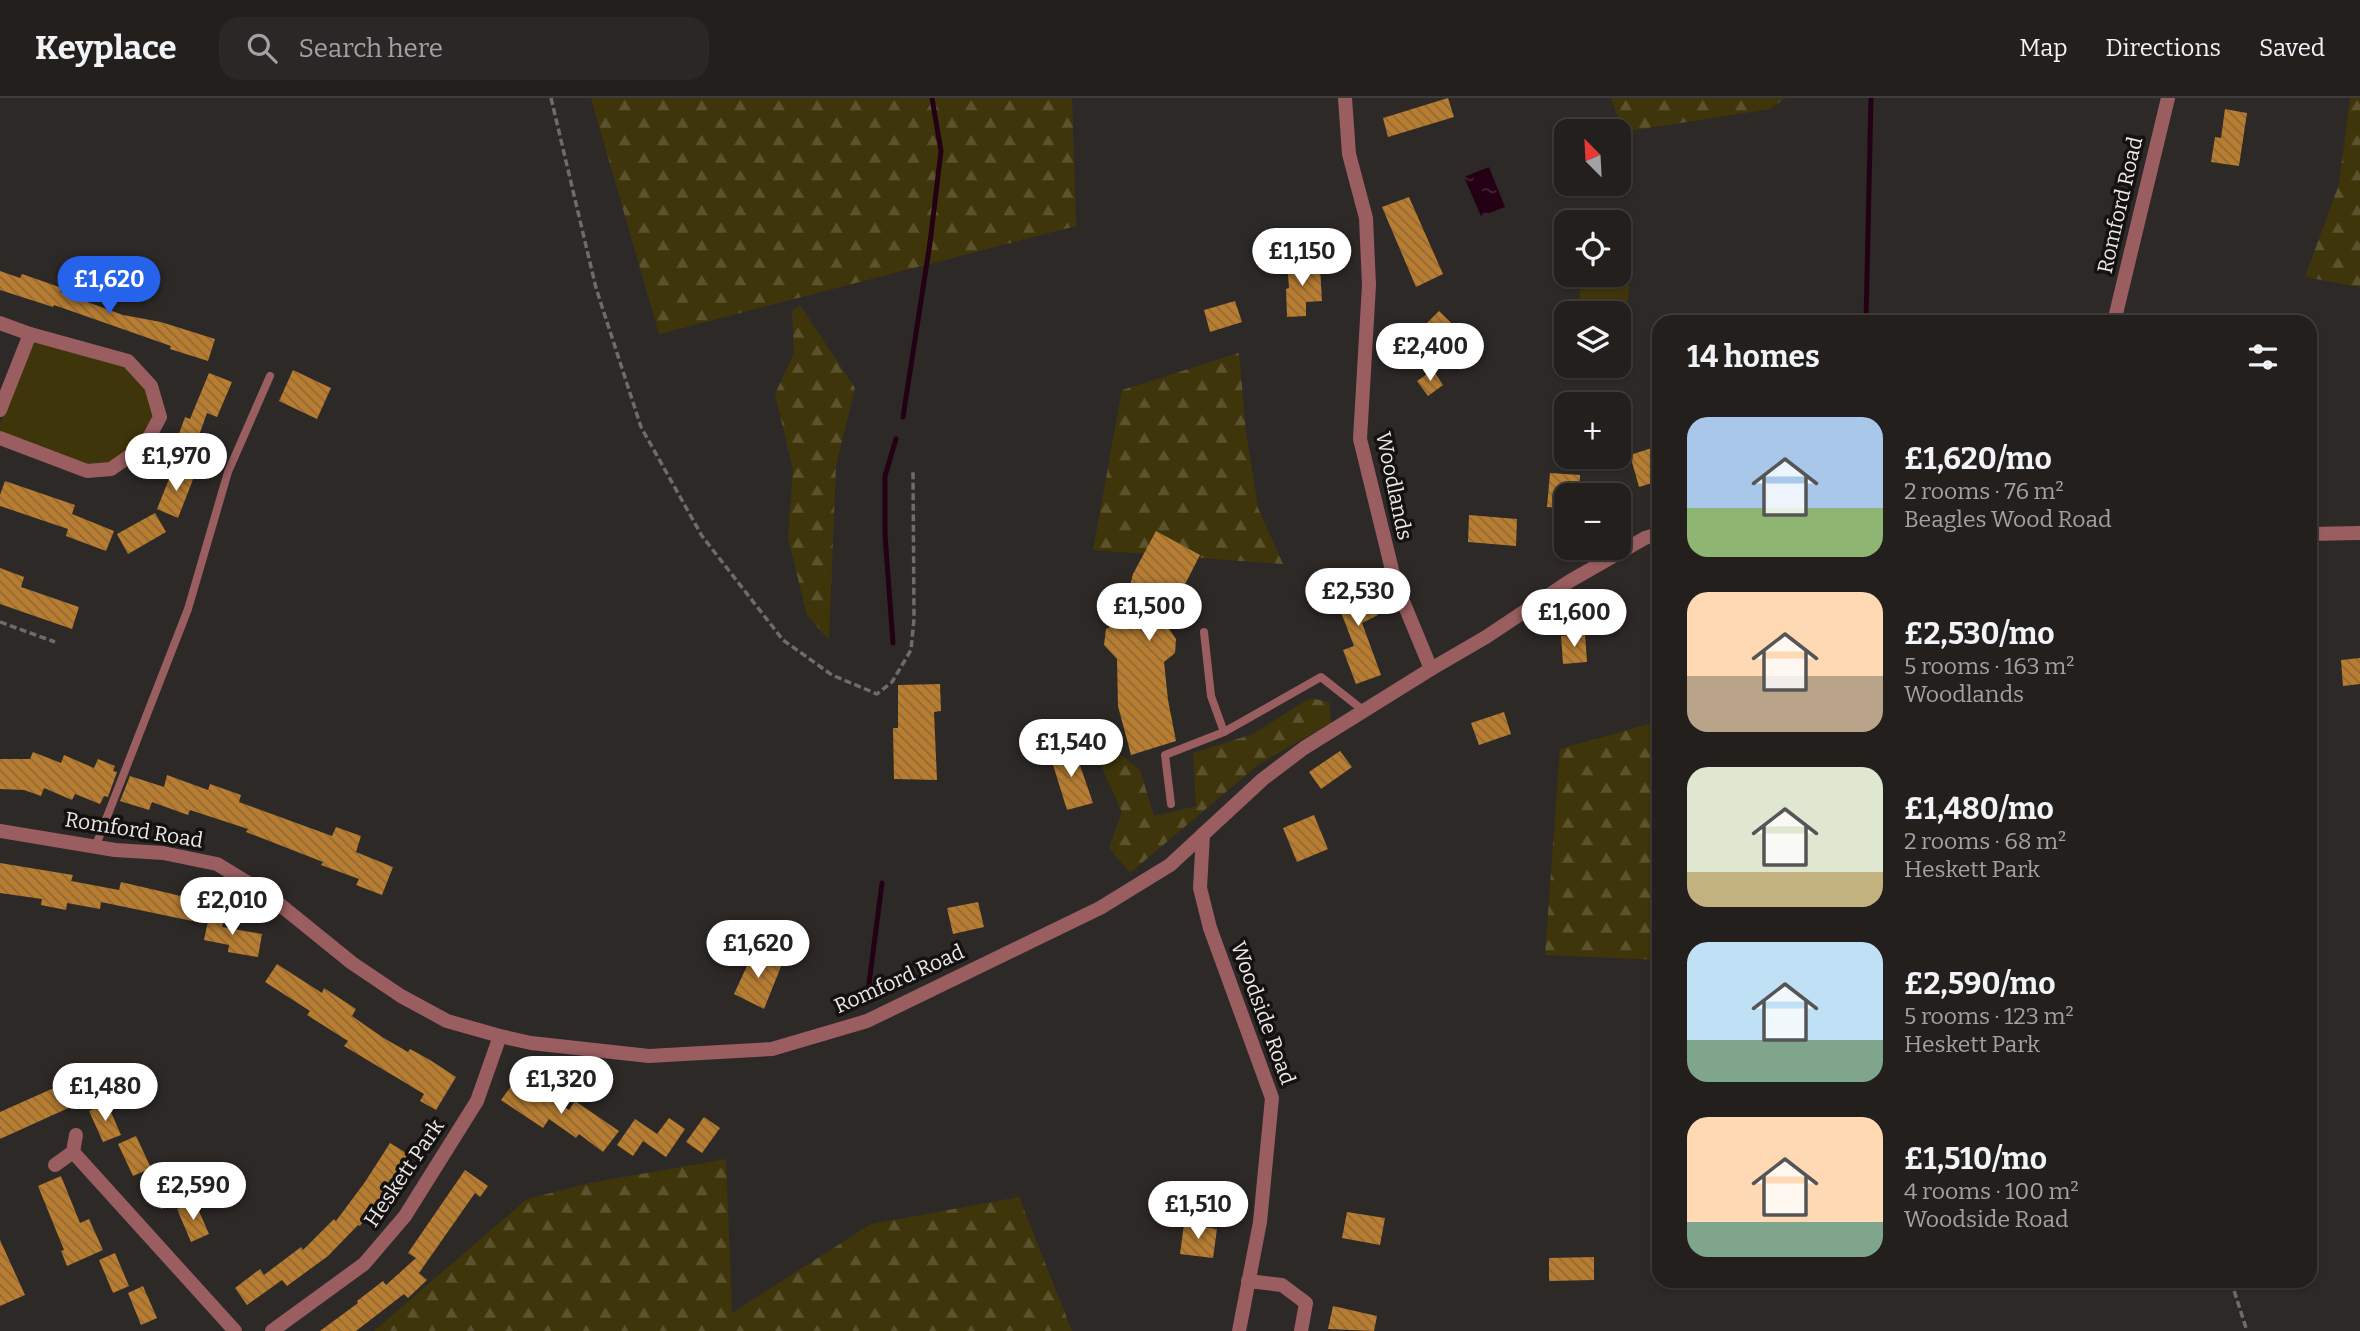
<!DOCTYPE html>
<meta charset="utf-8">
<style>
body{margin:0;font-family:Bitter,serif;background:#2a2726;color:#f1f3f6;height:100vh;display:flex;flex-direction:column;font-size:26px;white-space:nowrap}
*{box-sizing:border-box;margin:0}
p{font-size:23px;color:#a2a2a4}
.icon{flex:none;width:38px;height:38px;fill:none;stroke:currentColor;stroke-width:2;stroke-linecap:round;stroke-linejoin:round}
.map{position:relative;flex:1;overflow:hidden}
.details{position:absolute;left:1652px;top:217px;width:665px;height:973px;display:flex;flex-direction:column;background:#221f1d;border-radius:21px;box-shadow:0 2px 5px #0004,0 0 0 2px #3f3d3b}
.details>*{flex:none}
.needle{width:46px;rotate:336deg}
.tools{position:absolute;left:1554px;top:21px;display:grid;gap:14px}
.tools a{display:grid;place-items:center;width:77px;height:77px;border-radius:14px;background:#221f1d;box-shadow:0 2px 5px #0004,0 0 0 2px #3f3d3b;font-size:35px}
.price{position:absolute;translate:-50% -60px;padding:0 16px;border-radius:24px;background:#fff;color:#222;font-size:23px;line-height:46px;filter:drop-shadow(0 2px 4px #0008)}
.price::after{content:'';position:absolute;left:50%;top:42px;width:21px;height:16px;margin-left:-10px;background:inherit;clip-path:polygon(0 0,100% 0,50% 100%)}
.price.active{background:#2563eb;color:#fff}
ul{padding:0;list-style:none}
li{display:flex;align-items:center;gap:21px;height:175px;padding:0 35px}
li span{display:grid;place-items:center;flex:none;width:196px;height:140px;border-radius:21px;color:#555}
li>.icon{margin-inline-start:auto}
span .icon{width:84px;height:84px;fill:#fffc;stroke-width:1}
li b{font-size:30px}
h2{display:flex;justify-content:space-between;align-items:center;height:84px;padding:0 35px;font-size:30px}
header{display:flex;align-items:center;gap:42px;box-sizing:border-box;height:98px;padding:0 35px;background:#221f1d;border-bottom:2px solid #3f3d3b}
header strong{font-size:33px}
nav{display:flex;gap:38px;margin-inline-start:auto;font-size:24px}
.search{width:490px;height:63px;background:#2a2726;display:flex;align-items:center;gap:18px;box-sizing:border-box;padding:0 24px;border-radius:21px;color:#a2a2a4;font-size:26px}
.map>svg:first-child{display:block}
.green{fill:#3f350a}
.forest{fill:url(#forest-firs)}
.water{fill:url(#water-ripples)}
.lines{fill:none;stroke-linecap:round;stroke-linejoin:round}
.stream{stroke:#240014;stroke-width:5}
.building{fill:url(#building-back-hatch)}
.path{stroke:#6f6b6a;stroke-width:3.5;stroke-dasharray:7 3.5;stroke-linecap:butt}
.lane{stroke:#9a5e60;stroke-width:8}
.street{stroke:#9a5e60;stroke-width:14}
.labels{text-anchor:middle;stroke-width:7;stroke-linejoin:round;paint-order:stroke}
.street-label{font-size:21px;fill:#ece9e8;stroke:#141211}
</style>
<header>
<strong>Keyplace</strong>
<div class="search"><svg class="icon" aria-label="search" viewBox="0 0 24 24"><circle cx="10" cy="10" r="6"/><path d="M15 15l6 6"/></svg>Search here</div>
<nav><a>Map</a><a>Directions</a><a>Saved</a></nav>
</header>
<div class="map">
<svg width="2360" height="1233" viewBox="0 0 2360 1233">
<defs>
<pattern id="forest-firs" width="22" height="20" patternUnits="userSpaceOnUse" patternTransform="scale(1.75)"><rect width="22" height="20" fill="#3f350a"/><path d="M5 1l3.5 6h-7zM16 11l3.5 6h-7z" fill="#5b522e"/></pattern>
<pattern id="water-ripples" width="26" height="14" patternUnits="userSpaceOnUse" patternTransform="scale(1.75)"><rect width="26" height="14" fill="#240014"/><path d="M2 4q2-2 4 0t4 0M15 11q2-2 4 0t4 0" fill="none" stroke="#442536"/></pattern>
<pattern id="building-back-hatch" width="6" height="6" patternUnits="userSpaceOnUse" patternTransform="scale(1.75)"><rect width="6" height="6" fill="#b87d30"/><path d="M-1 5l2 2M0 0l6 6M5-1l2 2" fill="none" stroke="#906a38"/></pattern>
</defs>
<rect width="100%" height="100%" fill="#2d2927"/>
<g class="green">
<path d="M1619,156L1631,157L1625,254L1619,253V215H1578L1581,177H1619Z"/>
<path d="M33,243L124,269L146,291L153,318L141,343L111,366L87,367L0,333V326Z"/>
</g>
<g class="forest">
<path d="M591,0H1072L1076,128L659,236Z"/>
<path d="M1611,0H1785L1770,11L1623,34Z"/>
<path d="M2350,0H2360V189L2305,179L2339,86Z"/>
<path d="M800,207L855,290L836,367L829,542L807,517L788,440L793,372L775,296L794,255L792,213Z"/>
<path d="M1239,255L1246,334L1258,410L1283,466L1093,452L1122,292Z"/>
<path d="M1310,600L1329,604L1331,625L1259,666L1130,775L1109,750L1122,714L1096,657L1107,646L1140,672L1154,718L1196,708L1193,655L1253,636Z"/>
<path d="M1659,623V862L1545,857L1560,651Z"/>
<path d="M726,1061L732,1215L871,1126L1019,1099L1072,1233H374L527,1101L590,1085Z"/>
</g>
<path class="water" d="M1489,69L1505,109L1481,118L1464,79Z"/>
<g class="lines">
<g class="stream">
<path d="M1866,224L1871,0"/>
<path d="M903,319L930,145L941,53L932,0"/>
<path d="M893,545L885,437V378L896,341"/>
<path d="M868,893L882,785"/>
</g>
</g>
<g class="building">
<path d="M1448,0L1454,19L1388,39L1383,20Z"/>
<path d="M2225,11L2247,15L2239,68L2211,64L2215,39L2221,40Z"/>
<path d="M1409,99L1443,176L1416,189L1382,109Z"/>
<path d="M1287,163H1307L1308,171L1320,170L1322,203L1306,204V218L1287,219L1286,191L1289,190Z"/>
<path d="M0,173L20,180L22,176L62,190L60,194L123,217L161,224L215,241L208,263L170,251L171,248L54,207L53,209L0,192Z"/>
<path d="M1235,203L1242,224L1210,234L1204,212Z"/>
<path d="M1439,213L1478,251L1465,263L1458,256L1447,267L1414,238Z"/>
<path d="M293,272L331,290L317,321L279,303Z"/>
<path d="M1433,272L1443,287L1428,298L1417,283Z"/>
<path d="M209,275L232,284L217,319L207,315L188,368L170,361L185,319L190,321Z"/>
<path d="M1652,350L1659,373V383L1639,389L1630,357Z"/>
<path d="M173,371L194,379L178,420L157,411Z"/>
<path d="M1550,375L1580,377L1579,397H1566V410L1547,409Z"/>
<path d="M5,383L75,407L72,416L114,433L106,453L66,438L68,431L0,408V397Z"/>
<path d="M155,415L166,434L128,456L117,436Z"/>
<path d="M1469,417L1517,421L1516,448L1468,444Z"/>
<path d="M1156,433L1200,457L1179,498L1169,531L1176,541L1175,555L1164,564L1168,602L1176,643L1131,657L1118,608L1117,561L1104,547L1106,531L1121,523L1133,476Z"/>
<path d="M0,470L24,479L21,489L79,509L72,531L0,506Z"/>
<path d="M1360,477L1378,517L1362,525L1381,577L1356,586L1343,552L1354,548L1332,491Z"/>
<path d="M1585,536L1587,564L1563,566L1561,538Z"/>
<path d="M2360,560V586L2343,588L2341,562Z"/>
<path d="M940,586L941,613L934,614L937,682L894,681L893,630H898V587Z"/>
<path d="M1504,614L1511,636L1479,647L1471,625Z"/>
<path d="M1074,650L1093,705L1067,712L1050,657Z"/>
<path d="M1340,653L1352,669L1321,691L1309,674Z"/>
<path d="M33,654L61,665L64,657L94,670L98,661L115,668L113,673L117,674L108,699L104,698L100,706L75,696L72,702L44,690L41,698L24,692L0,691V661H30Z"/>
<path d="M167,677L208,692L210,686L241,697L239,704L332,738L336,729L361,738L356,754L393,769L382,797L356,787L359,781L321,767L323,764L246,734L248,731L190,712L188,717L152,704L149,712L120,703L130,678L164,689Z"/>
<path d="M1314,717L1328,751L1297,764L1283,730Z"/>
<path d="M0,765L73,777L71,783L119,792L121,784L202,803L197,824L101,804L100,811L67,805L66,812L41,807L42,801L0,795Z"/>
<path d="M978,804L984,829L953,836L947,810Z"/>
<path d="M210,813L225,817L222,829L262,836L258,859L228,854L229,847L204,842Z"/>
<path d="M753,855L782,866L764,911L734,896Z"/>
<path d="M277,866L322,895L324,890L356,911L352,918L382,939L408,954L410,951L430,962L456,979L436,1012L420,1003L424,996L344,948L348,943L307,917L310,913L265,884Z"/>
<path d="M515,983L537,1001L543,993L569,1012L575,1003L619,1033L603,1054L579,1036L576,1040L549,1021L543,1030L501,1002Z"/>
<path d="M65,985L75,1007L0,1041V1014Z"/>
<path d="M107,1005L121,1037L103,1044L89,1013Z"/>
<path d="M704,1019L720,1030L702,1055L686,1044Z"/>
<path d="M669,1020L685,1031L666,1059L643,1043L633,1058L617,1047L635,1021L657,1036Z"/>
<path d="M136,1038L151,1070L133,1078L118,1046Z"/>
<path d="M390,1045L408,1056L381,1099L360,1128L358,1127L328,1158L287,1188L282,1182L247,1207L235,1190L260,1171L264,1177L301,1149L303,1152L334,1121L336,1123L365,1084Z"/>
<path d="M165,1070L179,1104L161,1111L147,1078Z"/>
<path d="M465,1072L488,1088L480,1099L475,1095L419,1175L427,1182L408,1200L404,1196L356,1233H320L358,1205L357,1203L383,1183L386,1187L416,1160L408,1155Z"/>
<path d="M61,1078L80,1125L89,1121L103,1152L67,1168L61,1153L64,1152L38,1088Z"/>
<path d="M195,1104L209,1136L191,1144L177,1111Z"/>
<path d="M1347,1114L1385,1120L1380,1147L1342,1140Z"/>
<path d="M1184,1126L1217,1131L1213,1160L1180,1156Z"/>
<path d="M0,1142L25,1197L0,1208Z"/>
<path d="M115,1155L129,1188L113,1195L99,1162Z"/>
<path d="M1594,1159V1182L1549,1183V1160Z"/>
<path d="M143,1188L157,1220L141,1227L128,1195Z"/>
<path d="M1333,1208L1377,1218L1374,1233L1328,1231Z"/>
</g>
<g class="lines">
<g class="path">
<path d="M551,0L596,190L641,329L702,438L783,542L832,577L877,596L892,584L911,552L914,521L913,374"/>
<path d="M0,524L55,544"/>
<path d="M2231,1183L2247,1233"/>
</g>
<g class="lane">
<path d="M1204,534L1211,598L1224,634L1321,579L1364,613"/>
<path d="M1171,706L1165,657L1224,634"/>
<path d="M96,747L188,511L228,374L270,278"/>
</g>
<g class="street">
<path d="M1345,0L1349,56L1366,120L1369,187L1360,341L1395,484L1431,571"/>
<path d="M2114,224L2168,0"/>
<path d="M0,225L30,236L0,312"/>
<path d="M0,340L87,373L111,371L145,347L160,319L151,288L128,263L30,236"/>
<path d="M2310,436L2360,435"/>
<path d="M0,733L115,752L163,755L217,766L268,797L352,865L401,898L447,923L500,938L531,945L649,958L772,951L867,923L1100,810L1170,767L1263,681L1304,650L1431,571L1486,539L1570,483L1645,440L1659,436"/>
<path d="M1203,736L1200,790L1210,830L1272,1000L1260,1124L1239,1233"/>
<path d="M73,1054L235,1233"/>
<path d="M55,1067L73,1054L76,1037"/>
<path d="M1248,1183L1282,1187L1306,1205L1301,1233"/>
<path d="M272,1233L364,1166L405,1118L477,1003L500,938"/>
</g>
</g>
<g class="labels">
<g class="street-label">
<text transform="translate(2120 107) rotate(-77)" y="7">Romford Road</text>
<text transform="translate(1394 388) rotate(78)" y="7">Woodlands</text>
<text transform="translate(134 732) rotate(9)" y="7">Romford Road</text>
<text transform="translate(899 881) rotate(-24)" y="7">Romford Road</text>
<text transform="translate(1263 915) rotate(70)" y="7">Woodside Road</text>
<text transform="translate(404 1075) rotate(-56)" y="7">Heskett Park</text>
</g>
</g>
</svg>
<div class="tools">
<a><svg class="needle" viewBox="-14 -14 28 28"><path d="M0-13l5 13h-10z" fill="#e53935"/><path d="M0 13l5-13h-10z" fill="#a2a2a4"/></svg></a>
<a><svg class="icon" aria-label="locate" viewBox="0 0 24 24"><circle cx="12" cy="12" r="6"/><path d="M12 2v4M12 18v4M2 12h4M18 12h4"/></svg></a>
<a><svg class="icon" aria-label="layers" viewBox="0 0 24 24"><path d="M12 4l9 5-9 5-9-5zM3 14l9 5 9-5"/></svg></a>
<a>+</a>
<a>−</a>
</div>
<b class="price" style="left:1302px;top:190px">£1,150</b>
<b class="price active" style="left:109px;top:218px">£1,620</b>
<b class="price" style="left:1430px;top:285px">£2,400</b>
<b class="price" style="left:176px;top:395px">£1,970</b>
<b class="price" style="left:1358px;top:530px">£2,530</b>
<b class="price" style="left:1149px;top:545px">£1,500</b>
<b class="price" style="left:1574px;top:551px">£1,600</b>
<b class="price" style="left:1071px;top:681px">£1,540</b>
<b class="price" style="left:232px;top:839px">£2,010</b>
<b class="price" style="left:758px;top:882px">£1,620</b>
<b class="price" style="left:561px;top:1018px">£1,320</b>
<b class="price" style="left:105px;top:1025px">£1,480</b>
<b class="price" style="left:193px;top:1124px">£2,590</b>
<b class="price" style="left:1198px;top:1143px">£1,510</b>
<section class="details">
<h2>14 homes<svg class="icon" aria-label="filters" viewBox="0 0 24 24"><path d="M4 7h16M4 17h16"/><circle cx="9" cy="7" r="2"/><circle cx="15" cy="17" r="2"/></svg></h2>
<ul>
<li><span style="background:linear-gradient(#a9c7e8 65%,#8fb573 0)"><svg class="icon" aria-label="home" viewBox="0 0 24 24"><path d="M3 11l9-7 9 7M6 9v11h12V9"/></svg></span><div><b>£1,620/mo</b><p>2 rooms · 76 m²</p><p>Beagles Wood Road</p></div></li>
<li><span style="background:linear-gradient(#ffd9b3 60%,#b9a48a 0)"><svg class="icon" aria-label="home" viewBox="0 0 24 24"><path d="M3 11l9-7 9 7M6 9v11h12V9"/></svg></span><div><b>£2,530/mo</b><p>5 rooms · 163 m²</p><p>Woodlands</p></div></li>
<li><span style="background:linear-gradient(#dfe7d0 75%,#c2b280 0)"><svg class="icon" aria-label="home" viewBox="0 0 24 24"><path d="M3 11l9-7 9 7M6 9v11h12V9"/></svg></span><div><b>£1,480/mo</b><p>2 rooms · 68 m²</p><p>Heskett Park</p></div></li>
<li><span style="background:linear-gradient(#bfe0f5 70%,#7fa58c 0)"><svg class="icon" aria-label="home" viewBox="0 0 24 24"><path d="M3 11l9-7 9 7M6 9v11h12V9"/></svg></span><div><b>£2,590/mo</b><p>5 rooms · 123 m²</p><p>Heskett Park</p></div></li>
<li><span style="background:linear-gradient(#ffd9b3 75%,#7fa58c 0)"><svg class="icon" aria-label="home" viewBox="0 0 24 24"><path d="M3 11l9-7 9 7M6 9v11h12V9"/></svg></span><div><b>£1,510/mo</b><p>4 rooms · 100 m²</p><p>Woodside Road</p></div></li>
</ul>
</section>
</div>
